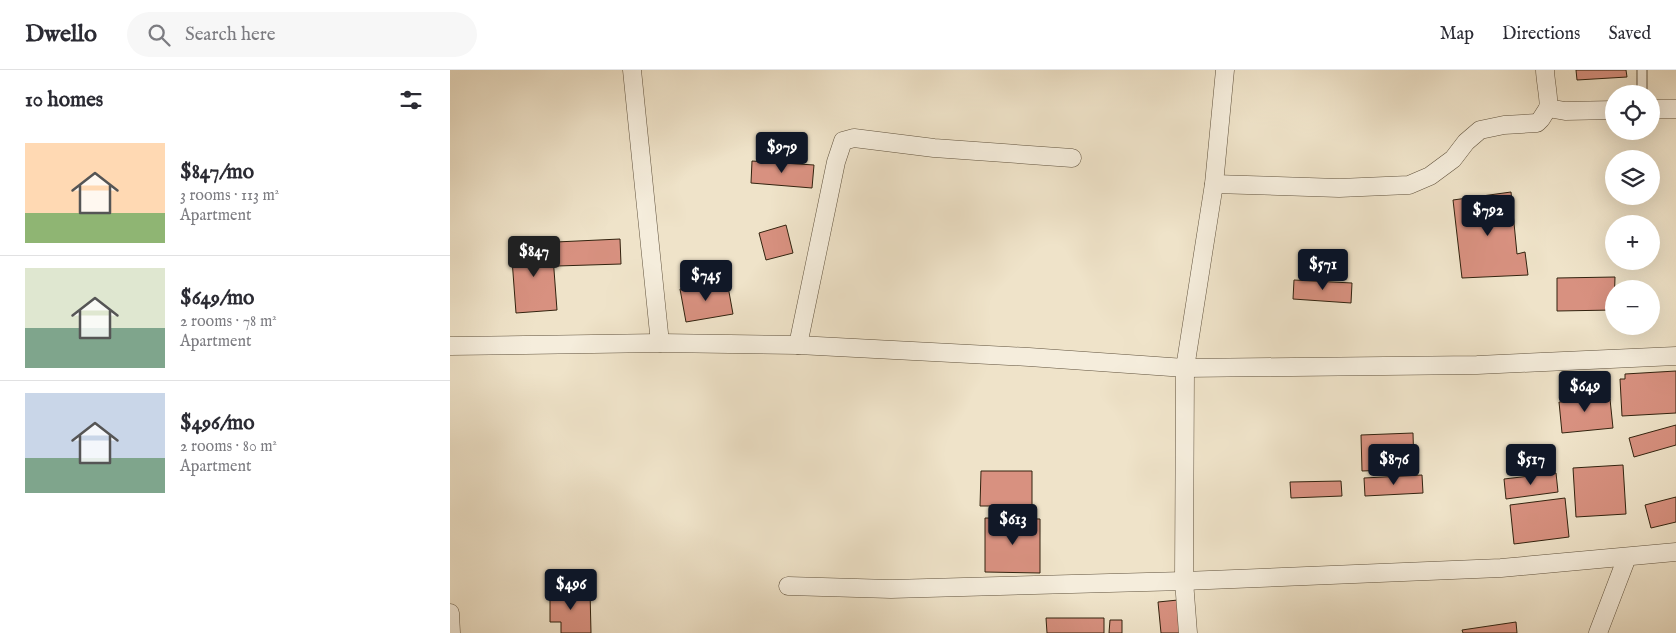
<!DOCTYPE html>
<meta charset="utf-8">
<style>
body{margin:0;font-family:"IM FELL English",serif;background:#f7f7f7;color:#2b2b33;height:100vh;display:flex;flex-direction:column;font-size:19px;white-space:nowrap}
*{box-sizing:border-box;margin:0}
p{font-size:16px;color:#7c7c81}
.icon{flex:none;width:28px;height:28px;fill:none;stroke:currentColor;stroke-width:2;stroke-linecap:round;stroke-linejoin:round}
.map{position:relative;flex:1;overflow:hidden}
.drawer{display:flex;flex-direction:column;background:#fff;width:450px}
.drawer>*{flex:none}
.fabs{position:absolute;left:1155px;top:15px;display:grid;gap:10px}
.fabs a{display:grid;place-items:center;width:55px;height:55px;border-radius:50%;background:#fff;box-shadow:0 5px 20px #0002;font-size:25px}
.price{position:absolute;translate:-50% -42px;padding:0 11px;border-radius:5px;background:#111827;color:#fff;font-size:16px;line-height:32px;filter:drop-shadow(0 1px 2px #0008)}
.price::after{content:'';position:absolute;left:50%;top:30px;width:15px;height:11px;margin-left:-8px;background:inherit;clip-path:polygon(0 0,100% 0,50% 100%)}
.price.current{background:#222;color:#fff}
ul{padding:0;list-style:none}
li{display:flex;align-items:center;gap:15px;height:125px;padding:0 25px}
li+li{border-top:1px solid #e1e1e2}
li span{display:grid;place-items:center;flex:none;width:140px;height:100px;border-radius:0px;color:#555}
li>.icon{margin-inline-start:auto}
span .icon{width:60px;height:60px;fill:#fffc;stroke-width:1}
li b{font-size:21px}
h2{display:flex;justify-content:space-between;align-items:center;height:60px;padding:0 25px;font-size:21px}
header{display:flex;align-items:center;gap:30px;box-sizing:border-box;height:70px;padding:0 25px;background:#fff;border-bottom:1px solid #e1e1e2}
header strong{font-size:24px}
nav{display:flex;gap:28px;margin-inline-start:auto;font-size:18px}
.search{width:350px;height:45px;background:#f7f7f7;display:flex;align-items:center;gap:12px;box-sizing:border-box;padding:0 18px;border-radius:28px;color:#7c7c81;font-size:19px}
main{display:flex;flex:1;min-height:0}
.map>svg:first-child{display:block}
.building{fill:#d89180;stroke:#32230f}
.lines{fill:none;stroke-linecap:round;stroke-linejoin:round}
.service-casing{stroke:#61533e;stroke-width:11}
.minor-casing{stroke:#61533e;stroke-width:19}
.service{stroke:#f5eddc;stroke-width:9}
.minor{stroke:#f5eddc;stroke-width:18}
</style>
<header>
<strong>Dwello</strong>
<div class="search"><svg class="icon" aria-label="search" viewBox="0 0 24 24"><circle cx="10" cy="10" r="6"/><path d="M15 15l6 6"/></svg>Search here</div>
<nav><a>Map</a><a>Directions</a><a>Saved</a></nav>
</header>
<main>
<section class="drawer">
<h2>10 homes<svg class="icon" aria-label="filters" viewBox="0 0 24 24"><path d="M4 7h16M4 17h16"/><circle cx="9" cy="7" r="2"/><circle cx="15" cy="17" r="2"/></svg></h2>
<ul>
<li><span style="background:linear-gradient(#ffd9b3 70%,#8fb573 0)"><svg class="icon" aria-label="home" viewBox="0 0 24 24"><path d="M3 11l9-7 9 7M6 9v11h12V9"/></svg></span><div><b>$847/mo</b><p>3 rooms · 113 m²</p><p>Apartment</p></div></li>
<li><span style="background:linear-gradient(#dfe7d0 60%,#7fa58c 0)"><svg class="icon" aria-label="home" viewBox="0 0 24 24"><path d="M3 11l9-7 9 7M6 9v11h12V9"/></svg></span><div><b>$649/mo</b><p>2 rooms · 78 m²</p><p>Apartment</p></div></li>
<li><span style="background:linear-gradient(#c9d6e8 65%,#7fa58c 0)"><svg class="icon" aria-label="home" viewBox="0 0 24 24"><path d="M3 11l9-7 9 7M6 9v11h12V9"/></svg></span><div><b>$496/mo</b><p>2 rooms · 80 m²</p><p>Apartment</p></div></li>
</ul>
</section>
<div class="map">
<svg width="1226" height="563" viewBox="0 0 1226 563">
<rect width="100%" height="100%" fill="#efe3c9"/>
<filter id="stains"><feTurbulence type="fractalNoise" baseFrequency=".004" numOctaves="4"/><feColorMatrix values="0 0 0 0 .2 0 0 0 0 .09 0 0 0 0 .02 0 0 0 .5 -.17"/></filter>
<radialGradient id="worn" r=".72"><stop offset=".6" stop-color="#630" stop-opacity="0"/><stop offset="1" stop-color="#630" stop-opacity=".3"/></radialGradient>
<g class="building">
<path d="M1126,0H1176L1177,7L1127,10Z"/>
<path d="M302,91L364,95L362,118L301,113Z"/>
<path d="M1061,122L1067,184L1075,182L1078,205L1012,208L1003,130Z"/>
<path d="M336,155L343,183L316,190L309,163Z"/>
<path d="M170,169L171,194L107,196L106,172Z"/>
<path d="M102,173L107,240L66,243L61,176Z"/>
<path d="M1165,207L1164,240L1107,241V208Z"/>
<path d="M844,210L902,213L901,233L843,229Z"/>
<path d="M277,211L283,244L236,252L230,219Z"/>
<path d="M1226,301V343L1172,346L1170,309H1175V304Z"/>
<path d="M1141,320L1139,331L1160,329L1163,358L1112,363L1109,332H1115L1114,322Z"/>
<path d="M1226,355V375L1184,387L1179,368Z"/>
<path d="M963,363L964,399L912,401L911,365Z"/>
<path d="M1173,395L1176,444L1126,447L1123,398Z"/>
<path d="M531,401H582V436H530Z"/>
<path d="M1106,403L1108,422L1056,429L1054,409Z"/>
<path d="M972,405L973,423L915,426L914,408Z"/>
<path d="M891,411L892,426L841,428L840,412Z"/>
<path d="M1226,427V452L1201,458L1195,435Z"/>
<path d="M1115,428L1119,467L1064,474L1060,435Z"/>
<path d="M535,448L590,449V503L535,502Z"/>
<path d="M140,521L141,563H111V552H100V522Z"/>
<path d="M728,530L731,563H711L708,532Z"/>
<path d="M596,548H654V563H597Z"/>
<path d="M660,550H672V563H659Z"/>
<path d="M1066,552L1067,563H1013L1012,560Z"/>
</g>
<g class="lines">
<g class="service-casing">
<path id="service" d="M1192,0V24"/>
</g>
<g class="minor-casing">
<g id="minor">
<path d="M182,0L210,273"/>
<path d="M1095,0C1095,9 1100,32 1098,38L1115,41L1164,40"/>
<path d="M1201,39H1226"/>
<path d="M764,114L889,118L959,115L980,106L1003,89L1016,72L1030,60L1054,55L1087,53L1091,49L1098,38"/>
<path d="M348,275L386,92L393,71L404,68L484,78L622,88"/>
<path d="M0,276L210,273L348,275L579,287L735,298L1027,295L1226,286"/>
<path d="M338,516L441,519L734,511L1051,498L1226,482"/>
<path d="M0,543L1,563"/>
<path d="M738,563L734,511L735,298L764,114L775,0"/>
<path d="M1148,563L1177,487"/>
</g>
</g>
<use href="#service" class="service"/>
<use href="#minor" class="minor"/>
</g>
<rect width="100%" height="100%" filter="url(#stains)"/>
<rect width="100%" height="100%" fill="url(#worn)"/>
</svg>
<div class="fabs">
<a><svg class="icon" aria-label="locate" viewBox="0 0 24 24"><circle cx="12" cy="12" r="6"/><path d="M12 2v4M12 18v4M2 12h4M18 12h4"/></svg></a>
<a><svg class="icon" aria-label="layers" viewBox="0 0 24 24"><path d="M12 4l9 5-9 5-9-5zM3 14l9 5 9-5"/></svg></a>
<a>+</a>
<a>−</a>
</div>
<b class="price" style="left:332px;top:104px">$979</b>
<b class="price" style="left:1038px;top:167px">$792</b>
<b class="price current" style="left:84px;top:208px">$847</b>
<b class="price" style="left:873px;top:221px">$571</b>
<b class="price" style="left:256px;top:232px">$745</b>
<b class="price" style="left:1135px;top:343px">$649</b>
<b class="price" style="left:944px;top:416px">$876</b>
<b class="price" style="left:1081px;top:416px">$517</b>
<b class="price" style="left:563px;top:476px">$613</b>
<b class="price" style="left:121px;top:541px">$496</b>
</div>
</main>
